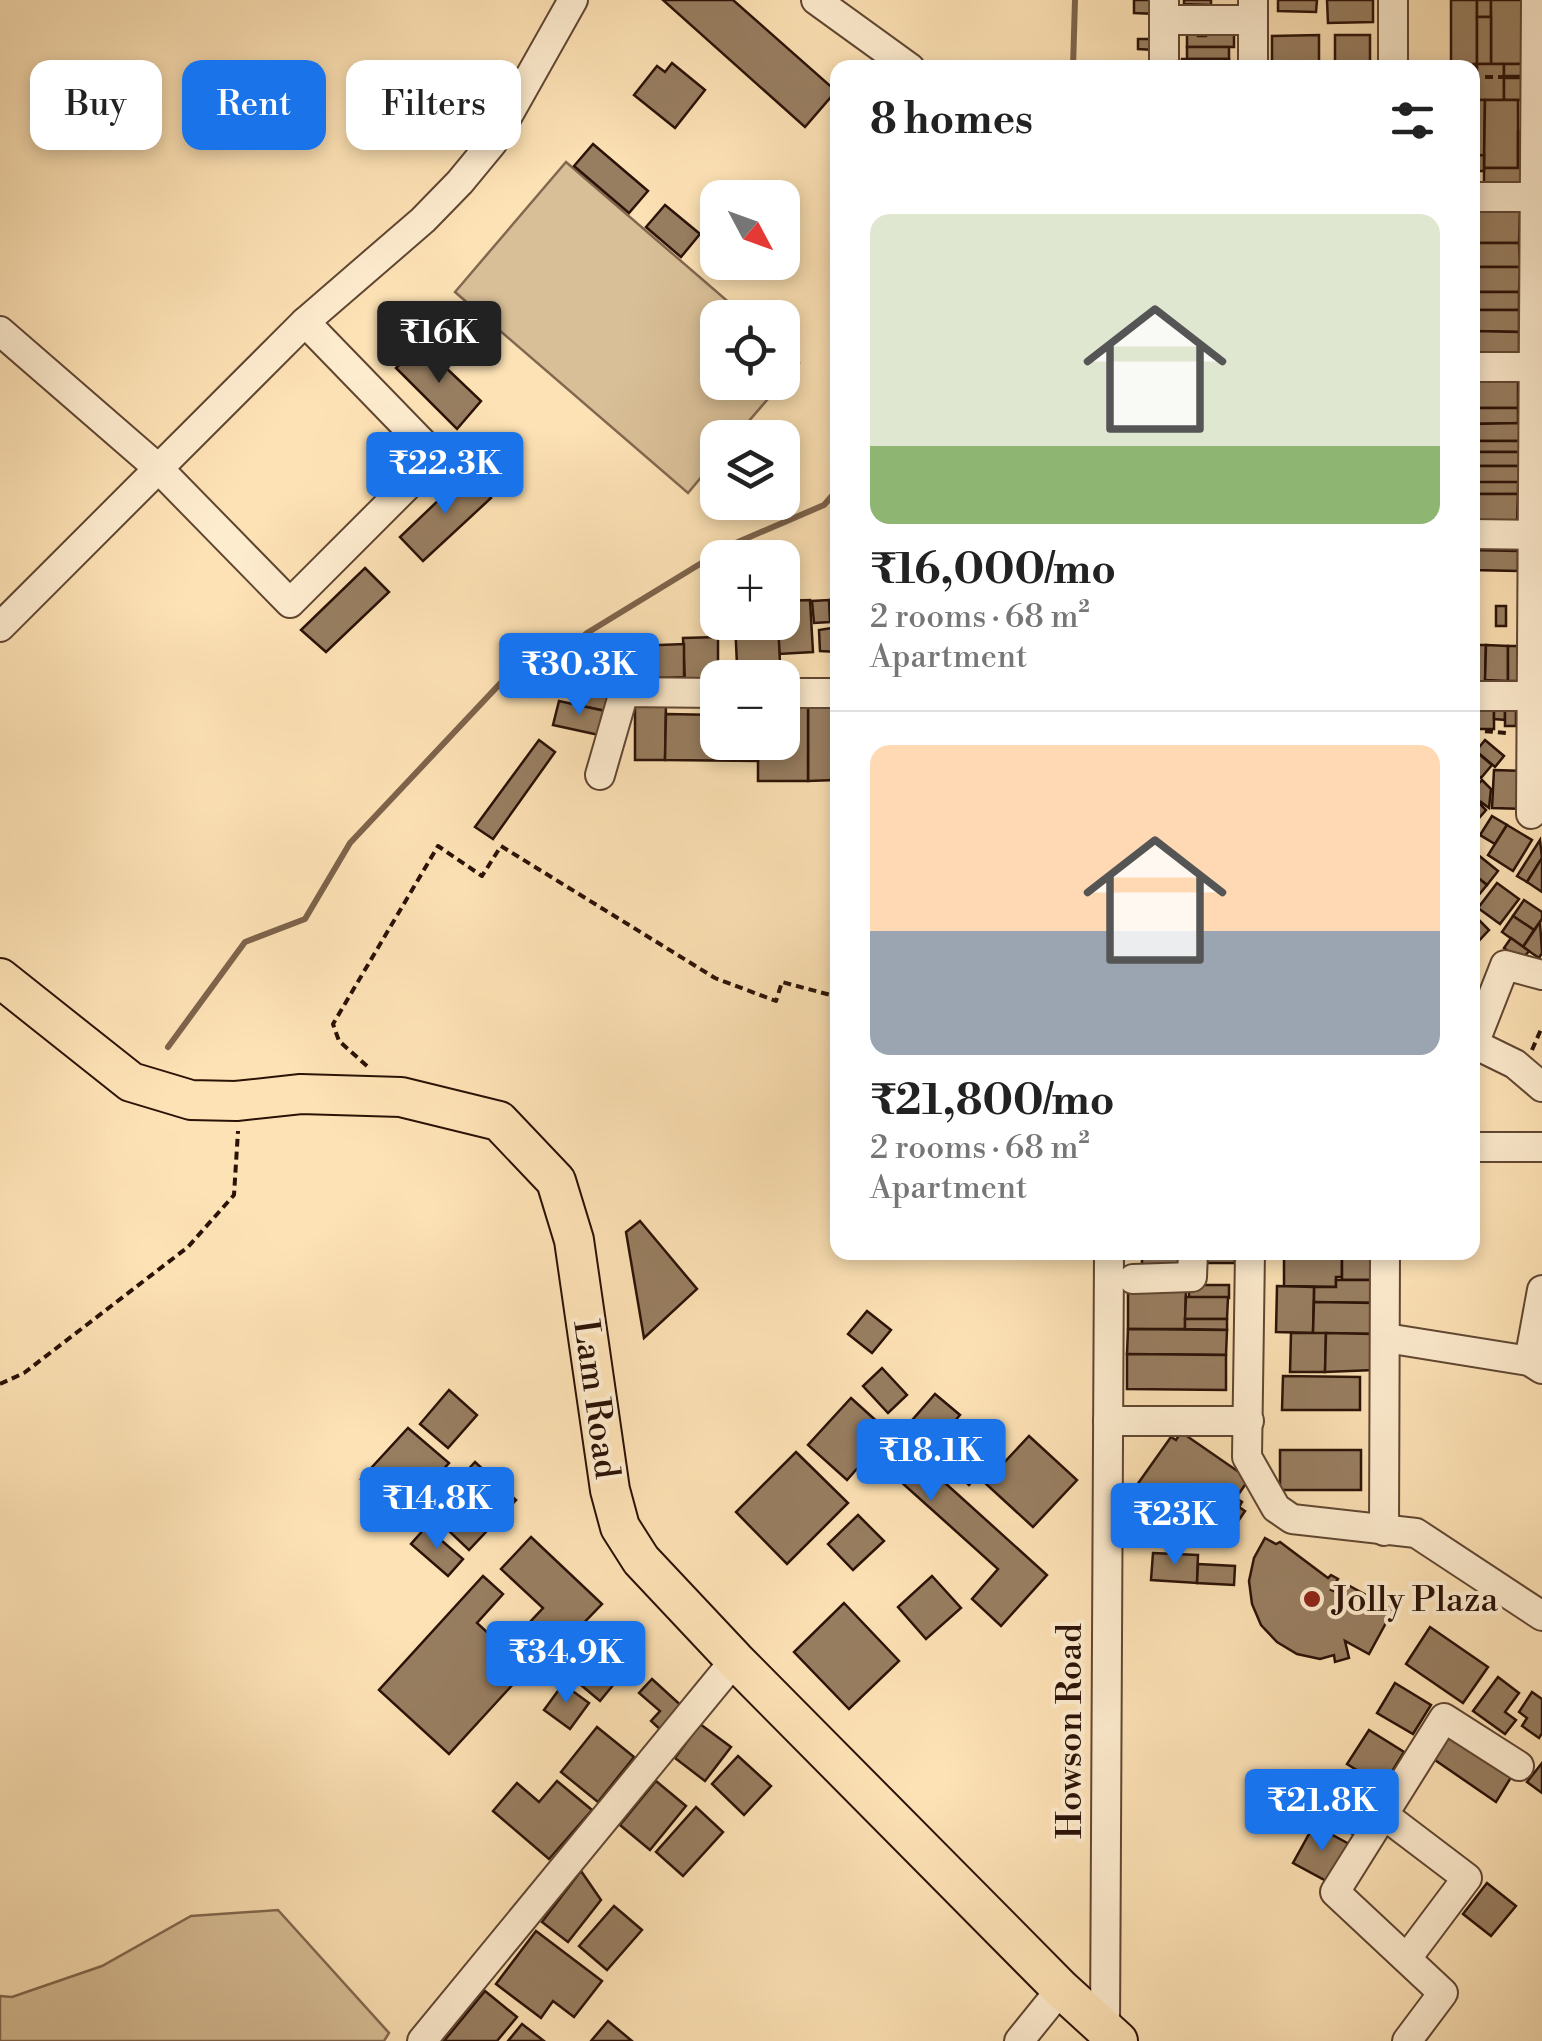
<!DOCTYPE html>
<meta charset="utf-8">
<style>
body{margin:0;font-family:"Libre Bodoni",serif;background:#f2f2f2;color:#222;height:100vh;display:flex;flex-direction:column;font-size:38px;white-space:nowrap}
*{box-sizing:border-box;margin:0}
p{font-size:32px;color:#767676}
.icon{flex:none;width:55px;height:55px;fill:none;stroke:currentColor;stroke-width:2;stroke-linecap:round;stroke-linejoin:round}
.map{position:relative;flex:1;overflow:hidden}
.details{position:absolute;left:830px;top:60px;width:650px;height:1200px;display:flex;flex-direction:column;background:#fff;border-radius:20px;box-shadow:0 5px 15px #0003}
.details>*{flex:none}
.guide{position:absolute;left:30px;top:60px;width:650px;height:90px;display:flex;gap:20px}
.needle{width:65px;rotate:131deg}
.buttons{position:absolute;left:700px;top:180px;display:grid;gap:20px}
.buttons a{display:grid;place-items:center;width:100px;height:100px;border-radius:20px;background:#fff;box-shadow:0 5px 15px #0003;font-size:50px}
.price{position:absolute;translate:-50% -85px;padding:0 22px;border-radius:10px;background:#1a73e8;color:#fff;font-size:32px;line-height:65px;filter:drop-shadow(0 2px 5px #0008)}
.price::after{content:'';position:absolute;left:50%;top:60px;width:30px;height:22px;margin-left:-15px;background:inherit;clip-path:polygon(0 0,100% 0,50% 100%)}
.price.on{background:#222;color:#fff}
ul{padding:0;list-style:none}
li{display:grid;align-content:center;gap:20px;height:530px;padding:0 40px}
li+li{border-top:2px solid #e0e0e0}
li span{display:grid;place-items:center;height:310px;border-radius:20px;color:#555}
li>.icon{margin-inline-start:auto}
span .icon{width:180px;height:180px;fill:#fffc;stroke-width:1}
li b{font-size:42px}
h2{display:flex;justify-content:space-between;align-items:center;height:120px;padding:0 40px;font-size:42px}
.chip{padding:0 35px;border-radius:20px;background:#fff;box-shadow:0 5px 15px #0003;font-size:35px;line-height:90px}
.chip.on{background:#1a73e8;color:#fff}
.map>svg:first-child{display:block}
.green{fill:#d9bf97;stroke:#82684f;stroke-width:2.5}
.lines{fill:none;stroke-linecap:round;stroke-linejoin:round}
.stream{stroke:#7e644c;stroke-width:6}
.building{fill:#987e61;stroke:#2b1207;stroke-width:2.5}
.minor-casing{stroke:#604632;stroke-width:32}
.major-casing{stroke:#2b1207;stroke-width:42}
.path{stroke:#2b1207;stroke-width:4;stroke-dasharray:8 5;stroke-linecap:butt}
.minor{stroke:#feeccf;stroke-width:28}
.major{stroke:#fde2b5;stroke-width:38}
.poi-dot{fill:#8f2418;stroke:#feeccf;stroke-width:4}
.labels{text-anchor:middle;stroke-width:8;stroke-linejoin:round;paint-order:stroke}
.street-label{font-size:35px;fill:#2b1207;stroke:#feeccf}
.poi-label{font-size:35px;fill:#2b1207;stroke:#feeccf;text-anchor:start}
</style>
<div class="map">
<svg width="1542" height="2041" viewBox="0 0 1542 2041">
<rect width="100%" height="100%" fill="#fde2b5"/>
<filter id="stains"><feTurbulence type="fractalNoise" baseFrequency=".002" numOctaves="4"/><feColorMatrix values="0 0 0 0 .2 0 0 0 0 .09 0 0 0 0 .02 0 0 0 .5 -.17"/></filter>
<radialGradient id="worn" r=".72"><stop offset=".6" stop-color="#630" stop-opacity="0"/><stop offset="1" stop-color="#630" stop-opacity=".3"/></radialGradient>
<g class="green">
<path d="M566,162L746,317L718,318V382H782L783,348L799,363L735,437L718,438L717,458L688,493L455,292Z"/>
<path d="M278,1910L389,2033L384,2041H0V1996L12,1997L102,1966L191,1916Z"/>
</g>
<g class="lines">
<g class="stream">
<path d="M1073,68L1075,0"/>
<path d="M168,1047L245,942L305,919L350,843L510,673L547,668L587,633L731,545L824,505L838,489"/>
</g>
</g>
<g class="building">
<path d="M663,0H733L836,91L805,127Z"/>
<path d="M1134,0H1156V14L1134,13Z"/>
<path d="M1184,0H1211V5L1184,4Z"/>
<path d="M1278,0H1317L1316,12L1278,11Z"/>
<path d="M1327,0H1373V22L1328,23Z"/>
<rect x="1451" y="0" width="26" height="64"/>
<rect x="1477" y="0" width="14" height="17"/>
<path d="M1491,0H1525L1524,64H1491Z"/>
<rect x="1477" y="17" width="14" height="47"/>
<path d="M1187,28H1198V36H1206V29H1234V47H1187Z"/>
<path d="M1319,35V68H1272V36Z"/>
<rect x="1335" y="35" width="35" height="33"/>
<path d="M1138,39H1155V50L1138,49Z"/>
<rect x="1187" y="47" width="42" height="12"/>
<rect x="1182" y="59" width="47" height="9"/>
<path d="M672,63L705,90L675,128L634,95L657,66L665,72Z"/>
<path d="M1477,64H1504V100H1476Z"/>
<path d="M1504,64H1524L1533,76H1504Z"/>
<path d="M1453,66H1477L1476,92H1472V68Z"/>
<path d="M1504,78H1534L1533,100H1504Z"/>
<rect x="1472" y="92" width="4" height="45"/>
<path d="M1476,100H1485L1484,155L1476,156Z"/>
<path d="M1485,100H1518V168H1484Z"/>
<path d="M1518,132H1533V186H1484V168H1518Z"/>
<path d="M593,144L648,191L629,213L574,166Z"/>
<path d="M1484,155V171H1472V156Z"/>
<path d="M665,205L700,234L681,257L646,227Z"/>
<path d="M1472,210H1520L1519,243H1472Z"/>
<path d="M1472,243H1519L1520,267H1472Z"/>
<path d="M1472,267H1520L1519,292H1472Z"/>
<rect x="1474" y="292" width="45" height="18"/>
<path d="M1474,310H1519V332L1474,331Z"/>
<path d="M1474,331L1519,332V353L1474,352Z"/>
<path d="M421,344L481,401L457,429L396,368Z"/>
<rect x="1473" y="376" width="45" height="32"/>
<path d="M1473,408H1518V423L1473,424Z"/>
<path d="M1520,423L1521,441H1473V424Z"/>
<rect x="1473" y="441" width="51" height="11"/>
<rect x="1473" y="452" width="46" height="14"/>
<path d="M1473,466H1519V482L1473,484Z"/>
<path d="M467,473L491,498L423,561L400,537Z"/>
<rect x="1474" y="482" width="44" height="12"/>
<path d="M1474,494H1518L1517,523L1474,522Z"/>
<path d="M833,530H838V577H832Z"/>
<path d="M1472,550L1518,551V571L1472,570Z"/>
<path d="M365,568L389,592L326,652L301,630Z"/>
<path d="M838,599V611H829V600Z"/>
<path d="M810,600L813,652L779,654L778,622H782V601Z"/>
<path d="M829,600L830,622L814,623L812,601Z"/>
<rect x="1496" y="606" width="10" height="20"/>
<path d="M735,622H778L780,663L737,665Z"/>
<path d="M838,627V652L820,651L819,630Z"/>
<path d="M718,637V683L685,684L683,638Z"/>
<path d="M684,644V677L637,679L635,646Z"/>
<path d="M1472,645H1486L1485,687L1472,686Z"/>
<path d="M1486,645L1508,646V681L1485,680Z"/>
<path d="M1508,646H1520L1519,681H1508Z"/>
<path d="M583,678L612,685L606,711L577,705Z"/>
<path d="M559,701L605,711L599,735L553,725Z"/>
<path d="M635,702H666L665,760H635Z"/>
<path d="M808,702H838L836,780L808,781Z"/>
<path d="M1476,703L1494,704V729H1476Z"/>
<path d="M782,704H808V781H758V742H782Z"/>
<path d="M1494,704H1505V720L1494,719Z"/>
<rect x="1505" y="704" width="11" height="22"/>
<path d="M666,714L718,715V742H758V761L665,760Z"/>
<path d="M539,740L555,752L493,839L475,827Z"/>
<path d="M1485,740L1504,756L1495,767L1476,751Z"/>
<path d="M1472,748L1492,765L1481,778L1472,770Z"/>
<path d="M1494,770L1527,771L1526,809L1492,808Z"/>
<path d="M1482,780L1491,789L1489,808L1481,802L1480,804L1486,810L1473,825L1472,791Z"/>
<path d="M1492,816L1507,825L1495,844L1480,835Z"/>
<path d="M1507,825L1532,840L1513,871L1488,855Z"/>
<path d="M1540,840L1542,858L1527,882L1517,876Z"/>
<path d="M1477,854L1498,871L1487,885L1472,873V860Z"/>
<path d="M1542,858V892L1527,882Z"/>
<path d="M1472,873L1487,885L1473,902H1472Z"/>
<path d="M1497,883L1519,899L1500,924L1478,908Z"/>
<path d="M1524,900L1542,912V919L1534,930L1513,916Z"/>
<path d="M1472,913L1489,930L1474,946L1472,944Z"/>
<path d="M1513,916L1534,930L1523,947L1502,932Z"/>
<path d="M1540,922L1542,953L1539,958L1523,947Z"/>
<path d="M1511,938L1529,951L1521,961L1504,948Z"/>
<path d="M640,1221L697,1289L644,1338L626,1232Z"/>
<rect x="1142" y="1252" width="47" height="14"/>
<rect x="1200" y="1252" width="35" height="11"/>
<path d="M1284,1252H1342V1277H1336V1287L1284,1286Z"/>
<path d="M1342,1252H1376L1375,1280H1342Z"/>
<path d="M1336,1280H1375V1303L1314,1302V1287H1336Z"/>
<path d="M1189,1285H1229V1298L1189,1297Z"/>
<path d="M1128,1286H1186L1185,1329H1128Z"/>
<path d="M1277,1286L1314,1287L1313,1333L1276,1332Z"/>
<path d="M1186,1297H1228L1227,1319H1185Z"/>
<path d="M1314,1302L1375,1303L1374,1334L1313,1333Z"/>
<path d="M867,1311L891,1330L872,1353L848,1334Z"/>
<path d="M1185,1319H1227V1330L1185,1329Z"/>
<path d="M1128,1329L1227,1330L1226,1355L1127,1354Z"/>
<path d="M1291,1333H1326L1325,1372H1290Z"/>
<path d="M1326,1333L1374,1334V1370L1325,1372Z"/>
<path d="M1127,1354L1226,1355V1390L1127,1389Z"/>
<path d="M882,1368L907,1395L888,1413L863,1386Z"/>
<path d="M1283,1376L1360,1377V1410H1282Z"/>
<path d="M449,1390L477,1415L448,1448L420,1424Z"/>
<path d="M935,1394L960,1415L932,1448L907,1426Z"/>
<path d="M851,1398L1047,1575L1001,1626L972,1599L998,1569L870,1454L847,1480L808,1445Z"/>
<path d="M968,1422L1000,1451L969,1485L937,1456Z"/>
<path d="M408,1428L449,1463L403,1513L361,1479Z"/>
<path d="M1181,1432L1249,1479L1236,1498L1242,1502L1239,1507L1245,1511L1226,1539L1182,1508L1173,1522L1157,1511L1152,1518L1132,1505L1138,1496L1132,1492L1171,1437L1176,1440Z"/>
<path d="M1029,1436L1077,1480L1033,1527L985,1483Z"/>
<rect x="1280" y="1450" width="81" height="40"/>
<path d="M796,1452L848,1503L787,1564L736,1512Z"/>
<path d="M475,1462L516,1500L469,1550L429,1512Z"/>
<path d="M858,1515L884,1541L853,1570L828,1544Z"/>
<path d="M426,1527L463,1559L448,1576L411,1544Z"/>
<path d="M531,1537L602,1604L543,1665L515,1638L543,1608L501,1569Z"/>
<path d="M1265,1538L1276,1544L1280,1542L1328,1578L1331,1575L1338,1579L1331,1590L1341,1594L1346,1584L1393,1610L1369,1654L1345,1641L1349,1658L1335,1662L1334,1655L1320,1659L1297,1654L1277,1642L1261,1625L1252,1604L1249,1581L1254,1558Z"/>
<path d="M1153,1553L1198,1555L1197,1583L1151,1580Z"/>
<path d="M1198,1564L1235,1566L1234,1585L1197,1583Z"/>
<path d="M483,1576L503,1594L477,1623L527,1669L449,1754L379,1690Z"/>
<path d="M932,1576L961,1608L926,1639L898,1607Z"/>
<path d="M844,1603L899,1661L849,1709L794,1652Z"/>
<path d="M1430,1627L1488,1667L1463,1703L1406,1664Z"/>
<path d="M605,1629L637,1656L600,1701L581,1685L590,1674L577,1663Z"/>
<path d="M1498,1677L1519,1693L1505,1712L1516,1720L1505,1734L1473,1711Z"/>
<path d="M652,1679L685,1709L663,1732L651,1721L660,1711L639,1693Z"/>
<path d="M1395,1683L1431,1705L1413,1734L1377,1713Z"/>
<path d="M563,1684L589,1703L570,1729L544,1710Z"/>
<path d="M1532,1692L1542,1699V1733L1539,1738L1522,1726L1527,1718L1519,1712Z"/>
<path d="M700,1724L731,1747L705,1781L675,1758Z"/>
<path d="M597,1727L634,1757L598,1802L561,1772Z"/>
<path d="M1369,1730L1404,1752L1383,1786L1347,1764Z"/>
<path d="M1452,1732L1513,1774L1496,1802L1432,1758Z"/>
<path d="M738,1756L771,1786L744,1815L712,1784Z"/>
<path d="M1542,1763V1793L1527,1782Z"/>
<path d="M1341,1778L1379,1797L1359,1837L1321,1818Z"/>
<path d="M557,1781L592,1810L549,1859L493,1811L517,1783L539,1802Z"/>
<path d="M656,1781L686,1806L650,1850L620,1825Z"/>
<path d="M696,1807L723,1832L683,1876L656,1852Z"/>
<path d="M1314,1825L1351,1845L1330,1883L1293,1863Z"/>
<path d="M581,1871L601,1900L568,1942L542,1922Z"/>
<path d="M1487,1883L1516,1906L1491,1936L1463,1914Z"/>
<path d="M614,1906L642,1930L607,1970L579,1946Z"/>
<path d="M536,1931L602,1981L574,2017L553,2001L541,2018L496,1984Z"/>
<path d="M485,1991L517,2017L497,2041H444Z"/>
<path d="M608,2021L632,2041H591Z"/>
<path d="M522,2024L544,2041H508Z"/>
</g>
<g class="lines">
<g class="minor-casing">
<g id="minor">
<path d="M816,0L910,68"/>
<path d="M1164,20H1253"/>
<path d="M1164,68V0"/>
<path d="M1253,68V0"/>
<path d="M1393,68V0"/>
<path d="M1472,197H1542"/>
<path d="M0,331L159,469L290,603L436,457L305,322"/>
<path d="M1472,367H1542"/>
<path d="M1472,534L1542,535"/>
<path d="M0,627L305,322L423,220L460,182L493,142L573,0"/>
<path d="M782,693H838"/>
<path d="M1472,696H1542"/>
<path d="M600,775L624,692L718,693"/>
<path d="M1531,814L1536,0"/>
<path d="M1472,1043L1515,1064L1542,1087"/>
<path d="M1474,1044L1505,965L1542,975"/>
<path d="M1472,1147H1542"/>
<path d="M1250,1252L1247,1457L1276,1508L1292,1519L1416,1533L1542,1616"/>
<path d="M1133,1279L1192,1277L1193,1252"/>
<path d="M1386,1338L1529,1361L1542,1369"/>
<path d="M1529,1361L1542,1290"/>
<path d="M1108,1421H1249"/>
<path d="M1384,1531L1385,1252"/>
<path d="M1384,1815L1467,1878L1407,1958"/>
<path d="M1105,2029L1109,1252"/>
<path d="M422,2041L735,1660"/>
<path d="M1019,2041L1061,1989"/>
<path d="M1407,2041L1443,1993L1335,1892L1444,1718L1519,1766"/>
</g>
</g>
<g class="major-casing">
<path id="major" d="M0,978L131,1082L191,1100L236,1101L301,1094L401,1097L499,1121L556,1181L574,1240L610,1490L620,1527L641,1560L735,1660L1061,1989L1118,2041"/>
</g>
<g class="path">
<path d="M1472,77H1511"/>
<path d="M1472,730L1506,733"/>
<path d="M1532,1050L1542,1027"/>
<path d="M367,1066L339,1041L333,1024L438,846L482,876L501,846L715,978L776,1001L782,982L838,997"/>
<path d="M0,1384L24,1373L188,1247L234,1195L238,1131"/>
</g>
<use href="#minor" class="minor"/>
<use href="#major" class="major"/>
</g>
<circle class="poi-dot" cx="1312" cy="1599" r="10"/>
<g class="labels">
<g class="street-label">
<text transform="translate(597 1399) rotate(82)" y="12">Lam Road</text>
<text transform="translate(1069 1731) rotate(-90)" y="12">Howson Road</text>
</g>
<g class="poi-label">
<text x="1332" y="1611">Jolly Plaza</text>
</g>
</g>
<rect width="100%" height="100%" filter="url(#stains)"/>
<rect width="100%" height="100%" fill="url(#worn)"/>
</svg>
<div class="buttons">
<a><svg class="needle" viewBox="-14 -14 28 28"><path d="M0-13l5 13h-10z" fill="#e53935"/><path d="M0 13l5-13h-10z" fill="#767676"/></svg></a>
<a><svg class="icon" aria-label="locate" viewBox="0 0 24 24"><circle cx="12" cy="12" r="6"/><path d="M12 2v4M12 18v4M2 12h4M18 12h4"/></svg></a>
<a><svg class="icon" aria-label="layers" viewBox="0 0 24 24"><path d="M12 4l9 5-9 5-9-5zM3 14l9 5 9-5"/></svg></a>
<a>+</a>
<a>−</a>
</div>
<b class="price on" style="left:439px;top:386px">₹16K</b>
<b class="price" style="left:445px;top:517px">₹22.3K</b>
<b class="price" style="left:579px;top:718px">₹30.3K</b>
<b class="price" style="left:931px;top:1504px">₹18.1K</b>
<b class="price" style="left:437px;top:1552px">₹14.8K</b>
<b class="price" style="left:1175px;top:1568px">₹23K</b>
<b class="price" style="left:566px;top:1706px">₹34.9K</b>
<b class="price" style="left:1322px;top:1854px">₹21.8K</b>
<div class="guide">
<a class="chip">Buy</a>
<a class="chip on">Rent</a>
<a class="chip">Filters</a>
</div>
<section class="details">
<h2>8 homes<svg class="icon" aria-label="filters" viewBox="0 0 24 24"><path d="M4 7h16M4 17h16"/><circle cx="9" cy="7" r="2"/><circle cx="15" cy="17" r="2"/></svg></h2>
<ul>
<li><span style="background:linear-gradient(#dfe7d0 75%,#8fb573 0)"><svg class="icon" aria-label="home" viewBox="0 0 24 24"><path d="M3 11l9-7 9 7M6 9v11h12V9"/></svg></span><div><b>₹16,000/mo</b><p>2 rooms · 68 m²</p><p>Apartment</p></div></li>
<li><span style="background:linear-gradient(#ffd9b3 60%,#9aa5b1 0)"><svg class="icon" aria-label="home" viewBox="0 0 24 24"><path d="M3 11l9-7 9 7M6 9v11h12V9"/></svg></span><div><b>₹21,800/mo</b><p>2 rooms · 68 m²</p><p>Apartment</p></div></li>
</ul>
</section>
</div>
